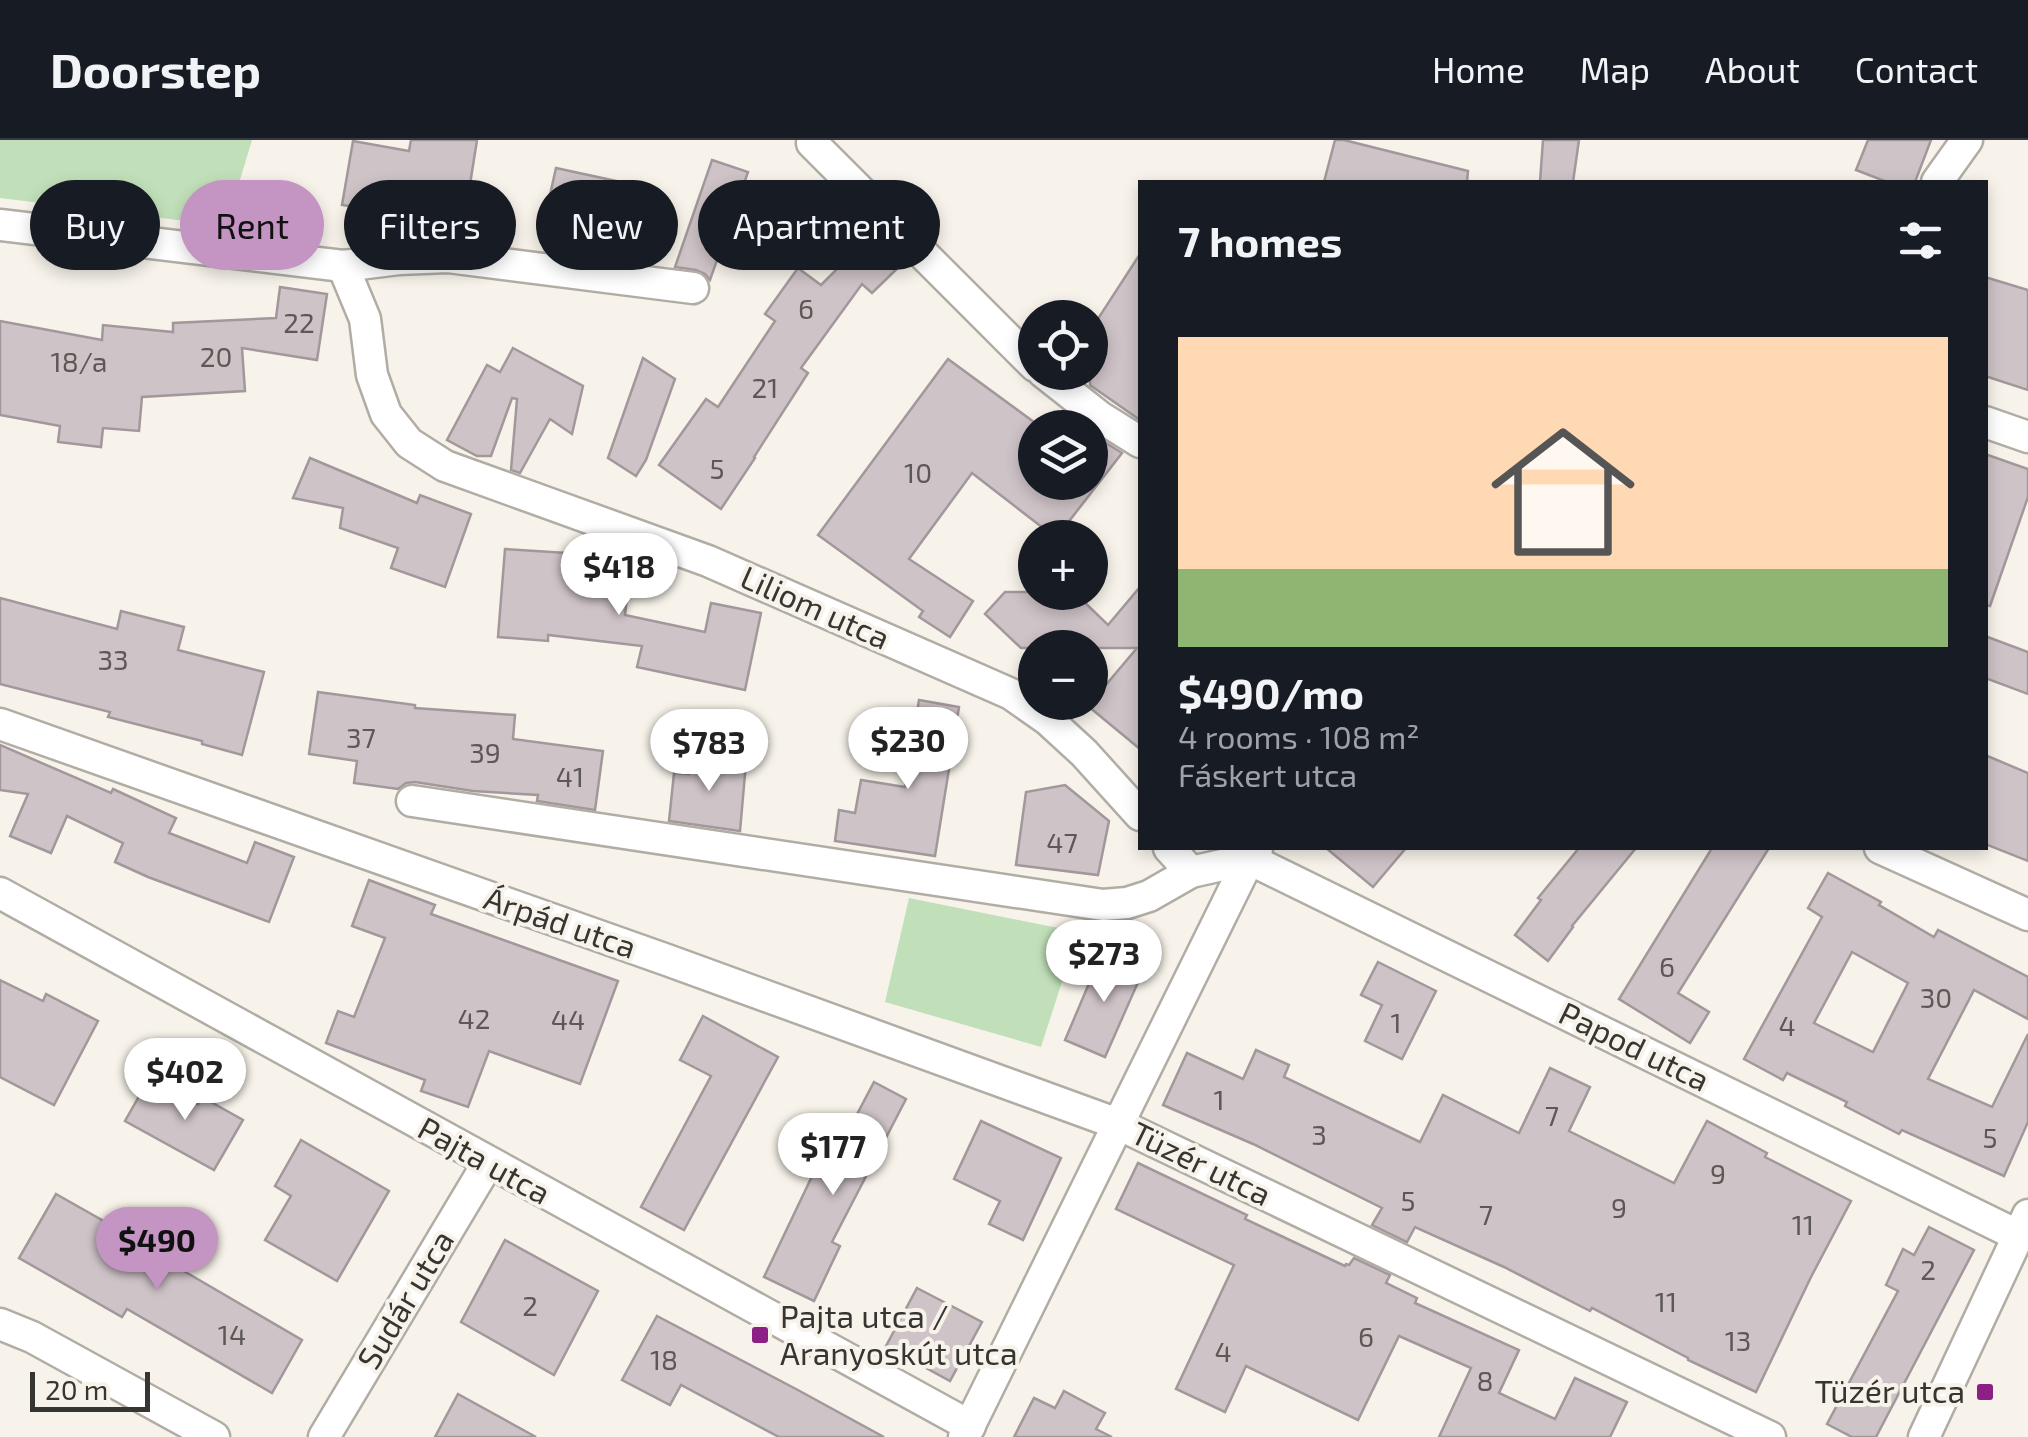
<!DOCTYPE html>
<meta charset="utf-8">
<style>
body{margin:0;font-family:"Exo 2",sans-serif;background:#20242c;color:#f1f3f6;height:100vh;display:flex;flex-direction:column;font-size:38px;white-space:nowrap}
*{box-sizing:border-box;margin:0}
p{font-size:32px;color:#9ea1a6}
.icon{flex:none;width:55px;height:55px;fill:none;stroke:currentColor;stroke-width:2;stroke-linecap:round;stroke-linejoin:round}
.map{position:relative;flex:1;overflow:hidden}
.panel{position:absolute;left:1138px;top:40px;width:850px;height:670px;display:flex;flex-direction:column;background:#171b24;border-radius:0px;box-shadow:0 5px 15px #0003}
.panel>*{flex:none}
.guide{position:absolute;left:30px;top:40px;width:950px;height:90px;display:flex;gap:20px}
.fabs{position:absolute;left:1018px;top:160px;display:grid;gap:20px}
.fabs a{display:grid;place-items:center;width:90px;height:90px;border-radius:50%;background:#171b24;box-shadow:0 5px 15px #0003;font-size:50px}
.scale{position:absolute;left:30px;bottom:25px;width:120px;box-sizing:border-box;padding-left:10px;border:5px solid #363531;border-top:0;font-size:28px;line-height:35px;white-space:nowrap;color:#363531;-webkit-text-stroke:8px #f7f3ea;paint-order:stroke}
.price{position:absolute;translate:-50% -85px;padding:0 22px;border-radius:35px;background:#fff;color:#222;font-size:32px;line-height:65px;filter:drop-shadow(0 2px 5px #0008)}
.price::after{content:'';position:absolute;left:50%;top:60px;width:30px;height:22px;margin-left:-15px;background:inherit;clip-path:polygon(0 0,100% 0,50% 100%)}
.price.on{background:#c494c3;color:#111}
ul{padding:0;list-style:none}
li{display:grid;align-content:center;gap:20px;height:530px;padding:0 40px}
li+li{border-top:2px solid #363941}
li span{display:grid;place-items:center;height:310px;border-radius:0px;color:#555}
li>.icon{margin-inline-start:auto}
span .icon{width:180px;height:180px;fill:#fffc;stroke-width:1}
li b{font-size:42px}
h2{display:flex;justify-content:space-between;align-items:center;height:120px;padding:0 40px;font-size:42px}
.chip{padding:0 35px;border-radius:45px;background:#171b24;box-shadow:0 5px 15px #0003;font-size:35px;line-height:90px}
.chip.on{background:#c494c3;color:#111}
header{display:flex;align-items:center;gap:60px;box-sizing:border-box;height:140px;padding:0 50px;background:#171b24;border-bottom:2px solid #363941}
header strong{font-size:48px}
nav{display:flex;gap:55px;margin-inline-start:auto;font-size:35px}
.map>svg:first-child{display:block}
.green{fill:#c1e0b9}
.building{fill:#cec3c7;stroke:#a2989b;stroke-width:2.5;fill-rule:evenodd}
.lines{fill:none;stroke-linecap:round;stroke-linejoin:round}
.street-casing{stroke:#b1aca4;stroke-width:35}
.street{stroke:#fff;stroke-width:30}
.poi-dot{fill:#8c2085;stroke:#f7f3ea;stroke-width:4}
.labels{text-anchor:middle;stroke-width:8;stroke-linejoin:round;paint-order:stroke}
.number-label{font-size:28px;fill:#5c5856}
.street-label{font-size:32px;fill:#363531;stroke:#f7f3ea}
.poi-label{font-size:32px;fill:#363531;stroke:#f7f3ea;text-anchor:start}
</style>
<header>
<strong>Doorstep</strong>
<nav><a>Home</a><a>Map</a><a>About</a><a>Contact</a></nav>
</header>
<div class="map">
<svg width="2028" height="1297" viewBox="0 0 2028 1297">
<rect width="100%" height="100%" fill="#f7f3ea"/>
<g class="green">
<path d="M0,0H252L226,86L0,58Z"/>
<path d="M909,758L1078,792L1041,907L885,862Z"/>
</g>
<g class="building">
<path d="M411,0H477L469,51L432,79L342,65L353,1L409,11Z"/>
<path d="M1335,0H1344L1468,31L1467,42H1324Z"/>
<path d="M1543,0H1579L1573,42H1540Z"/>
<path d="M1868,0H1931L1915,42H1887L1856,30Z"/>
<path d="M712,20L748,32L710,140L705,134L696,130L675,127Z"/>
<path d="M556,28L630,44L614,112L541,95Z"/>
<path d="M874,92L904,122L872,153L862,144L801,228L808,233L754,317L755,318L721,369L659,325L706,259L718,267L775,181L765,174L798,128L821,145Z"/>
<path d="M1140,114V280L1090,245V191Z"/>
<path d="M1985,137L2028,150V250L1985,236Z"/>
<path d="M280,147L327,154L317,220L242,208L245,251L142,257L139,291L103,288L101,307L58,302L60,286L0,275V181L102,200L103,185L173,192V183L276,178Z"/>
<path d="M513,208L583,246L572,294L550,279L520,333L511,330L517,259L512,258L491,316H477L447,300L487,225L500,232Z"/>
<path d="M643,218L675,239L646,320L636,336L608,318Z"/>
<path d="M948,219L1042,288H1035V342H1090V293L1122,313L1056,398L972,333L909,419L973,461L950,497L919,477L923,471L818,395Z"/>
<path d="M1985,314L2028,329V357L1990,466L1985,465Z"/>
<path d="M310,318L417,363L420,355L471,374L445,447L391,428L398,408L340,388L343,368L293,358Z"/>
<path d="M505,409L583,414L630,432L625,475L705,492L711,463L761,473L745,550L637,527L642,506L548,495V501L498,497Z"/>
<path d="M1140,447V609L1088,566L1137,508H1021L985,474L1005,452H1074L1108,485Z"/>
<path d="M0,458L117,489L121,471L184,487L178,510L264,532L242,615L202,604V601L108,577L110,572L0,544Z"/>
<path d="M1985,496L2028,512V554L1985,538Z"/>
<path d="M318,552L415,565V568L515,575L513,599L603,611L595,670L537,661L538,655L473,651L415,642L406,643L398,649L354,643L357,621L309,614Z"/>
<path d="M919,560L959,567L935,716L835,701L839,670L855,673L861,640L905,647Z"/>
<path d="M0,605L111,653L113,649L176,678L169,693L247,723L255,702L294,717L269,782L148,737L115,722L123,703L67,676L51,713L10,696L28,654L0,650Z"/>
<path d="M691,615L746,623L740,691L669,681L674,633L689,634Z"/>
<path d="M1985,615L2028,633V721L1985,704Z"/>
<path d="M1065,645L1109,681L1098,735L1016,725L1026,652Z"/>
<path d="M1326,708H1406L1373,747Z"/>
<path d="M1579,708H1636L1572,786L1573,787L1548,821L1515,795L1541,760L1538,758Z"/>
<path d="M1712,708H1769L1678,853L1709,872L1690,903L1619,859Z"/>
<path d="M1828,733L1881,762L1879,765L1934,797L1938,790L2028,837V879L1974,850L1928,939L1992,967L2028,894V982L2004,1036L1902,990L1899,994L1845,966L1847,962L1787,933L1783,940L1744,919L1822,777L1808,768ZM1852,812L1908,843L1873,912L1814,883Z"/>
<path d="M369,740L435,765L431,774L618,841L580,944L489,911L468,967L421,951L425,940L326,903L338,871L354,877L385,798L352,786Z"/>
<path d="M1102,813L1143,831L1105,917L1065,900Z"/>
<path d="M1378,822L1436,851L1402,919L1365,901L1382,865L1361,855Z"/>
<path d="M0,840L43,861L46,854L98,881L54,965L0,937Z"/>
<path d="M703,876L778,917L684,1090L641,1067L711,936L680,920Z"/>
<path d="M1256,910L1289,925L1284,937L1420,1002L1443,955L1519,993L1550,928L1590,947L1569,991L1674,1043L1707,981L1767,1013L1765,1017L1851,1061L1811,1137L1756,1252L1688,1220V1218L1592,1168L1590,1171L1504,1127L1415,1087L1407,1102L1372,1085L1382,1068L1253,1004L1163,965L1187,913L1243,939Z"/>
<path d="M150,937L198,964L202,957L243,980L214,1030L125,981Z"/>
<path d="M874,942L906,959L832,1102L840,1106L814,1161L764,1137L815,1030L825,1035Z"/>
<path d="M981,981L1061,1018L1023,1100L989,1084L1000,1061L954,1039Z"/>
<path d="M301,1000L389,1051L337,1141L265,1100L291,1056L275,1046Z"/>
<path d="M1138,1023L1247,1075L1245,1079L1345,1126L1346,1124L1349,1125L1354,1118L1390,1135L1386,1143L1417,1158L1415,1163L1519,1210L1499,1253L1555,1279L1575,1238L1627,1262L1610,1297H1439L1471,1228L1399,1196L1358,1280L1246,1226L1225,1272L1176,1249L1234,1125L1116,1069Z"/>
<path d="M56,1054L160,1113L158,1116L302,1200L272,1253L127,1169L122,1177L19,1118Z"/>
<path d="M1929,1087L1974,1110L1876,1297H1852L1827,1284L1898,1151L1886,1145L1903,1109L1914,1115Z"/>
<path d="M505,1100L598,1151L554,1235L461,1182Z"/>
<path d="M917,1148L982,1182L950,1241L886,1206Z"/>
<path d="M657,1176L796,1249L884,1297H779L681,1245L670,1265L622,1240Z"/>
<path d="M1064,1251L1105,1273L1096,1289L1112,1297H1014L1034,1258L1055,1268Z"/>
<path d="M458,1254L536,1297H435Z"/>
</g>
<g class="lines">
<g class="street-casing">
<g id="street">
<path d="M812,3L1035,226"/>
<path d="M1937,42L1967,0"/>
<path d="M0,85L343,126L399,119L448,117L693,148"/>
<path d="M343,126L365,179L372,235L386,274L409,303L445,326L708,421L1011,554L1048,580L1084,613L1140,675"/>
<path d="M1043,232L1100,277L1140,302"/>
<path d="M1985,282L2028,297"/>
<path d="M0,584L667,820L1118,984L1770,1297"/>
<path d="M412,661L1103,765L1127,763L1149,756L1191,732L1249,719L2019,1096"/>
<path d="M1169,708L1191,732"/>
<path d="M1880,708L2028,775"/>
<path d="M0,753L970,1286"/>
<path d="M0,1184L32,1197L214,1297"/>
<path d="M324,1297L488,1023"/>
<path d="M964,1297L1249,719L1257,709"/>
<path d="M1924,1297L2028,1075"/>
</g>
</g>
<use href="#street" class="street"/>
</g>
<g class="poi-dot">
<rect x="750" y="1185" width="20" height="20" rx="5"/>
<rect x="1975" y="1242" width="20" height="20" rx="5"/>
</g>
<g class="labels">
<g class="number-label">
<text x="806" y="179">6</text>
<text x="299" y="193">22</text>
<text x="216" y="227">20</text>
<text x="79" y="232">18/a</text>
<text x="765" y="258">21</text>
<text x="717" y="339">5</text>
<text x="918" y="343">10</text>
<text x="113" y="530">33</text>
<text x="361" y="608">37</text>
<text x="485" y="623">39</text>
<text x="570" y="647">41</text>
<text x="1062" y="713">47</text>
<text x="1667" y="837">6</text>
<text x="1936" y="868">30</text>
<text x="474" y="889">42</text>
<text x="568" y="890">44</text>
<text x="1396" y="893">1</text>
<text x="1787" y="896">4</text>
<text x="1219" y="970">1</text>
<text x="1552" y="986">7</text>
<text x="1319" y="1005">3</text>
<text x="1990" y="1008">5</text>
<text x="1718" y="1044">9</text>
<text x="1408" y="1071">5</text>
<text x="1619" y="1078">9</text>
<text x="1486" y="1085">7</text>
<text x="1803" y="1095">11</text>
<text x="1928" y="1140">2</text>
<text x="1666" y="1172">11</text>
<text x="530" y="1176">2</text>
<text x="232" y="1205">14</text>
<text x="1366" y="1207">6</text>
<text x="1738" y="1211">13</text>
<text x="1223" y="1222">4</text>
<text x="664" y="1230">18</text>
<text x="1485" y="1251">8</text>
</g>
<g class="street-label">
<text transform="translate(815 468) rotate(24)" y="11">Liliom utca</text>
<text transform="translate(560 783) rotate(19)" y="11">Árpád utca</text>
<text transform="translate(1634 907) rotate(26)" y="11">Papod utca</text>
<text transform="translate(484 1021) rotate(29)" y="11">Pajta utca</text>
<text transform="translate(1201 1024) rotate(26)" y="11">Tüzér utca</text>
<text transform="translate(406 1160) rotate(-59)" y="11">Sudár utca</text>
</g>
<g class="poi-label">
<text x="780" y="1188">Pajta utca /<tspan x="780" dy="37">Aranyoskút utca</tspan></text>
<text x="1965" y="1263" text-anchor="end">Tüzér utca</text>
</g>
</g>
</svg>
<div class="fabs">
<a><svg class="icon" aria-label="locate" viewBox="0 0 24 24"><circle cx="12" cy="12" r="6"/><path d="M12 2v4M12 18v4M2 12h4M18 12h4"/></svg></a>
<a><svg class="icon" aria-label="layers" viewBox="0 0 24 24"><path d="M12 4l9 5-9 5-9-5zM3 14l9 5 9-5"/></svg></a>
<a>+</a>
<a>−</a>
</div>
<div class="scale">20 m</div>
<b class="price" style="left:619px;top:478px">$418</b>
<b class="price" style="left:908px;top:652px">$230</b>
<b class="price" style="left:709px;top:654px">$783</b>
<b class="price" style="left:1104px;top:865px">$273</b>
<b class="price" style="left:185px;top:983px">$402</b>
<b class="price" style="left:833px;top:1058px">$177</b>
<b class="price on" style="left:157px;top:1152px">$490</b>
<div class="guide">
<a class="chip">Buy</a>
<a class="chip on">Rent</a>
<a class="chip">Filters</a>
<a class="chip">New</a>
<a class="chip">Apartment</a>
</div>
<section class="panel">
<h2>7 homes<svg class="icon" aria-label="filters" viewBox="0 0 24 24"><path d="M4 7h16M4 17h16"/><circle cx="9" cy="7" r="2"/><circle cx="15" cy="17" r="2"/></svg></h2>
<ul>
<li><span style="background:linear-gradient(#ffd9b3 75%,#8fb573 0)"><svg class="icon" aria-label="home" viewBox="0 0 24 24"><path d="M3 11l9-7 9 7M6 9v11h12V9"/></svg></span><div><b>$490/mo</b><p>4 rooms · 108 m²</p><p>Fáskert utca</p></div></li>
</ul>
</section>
</div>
